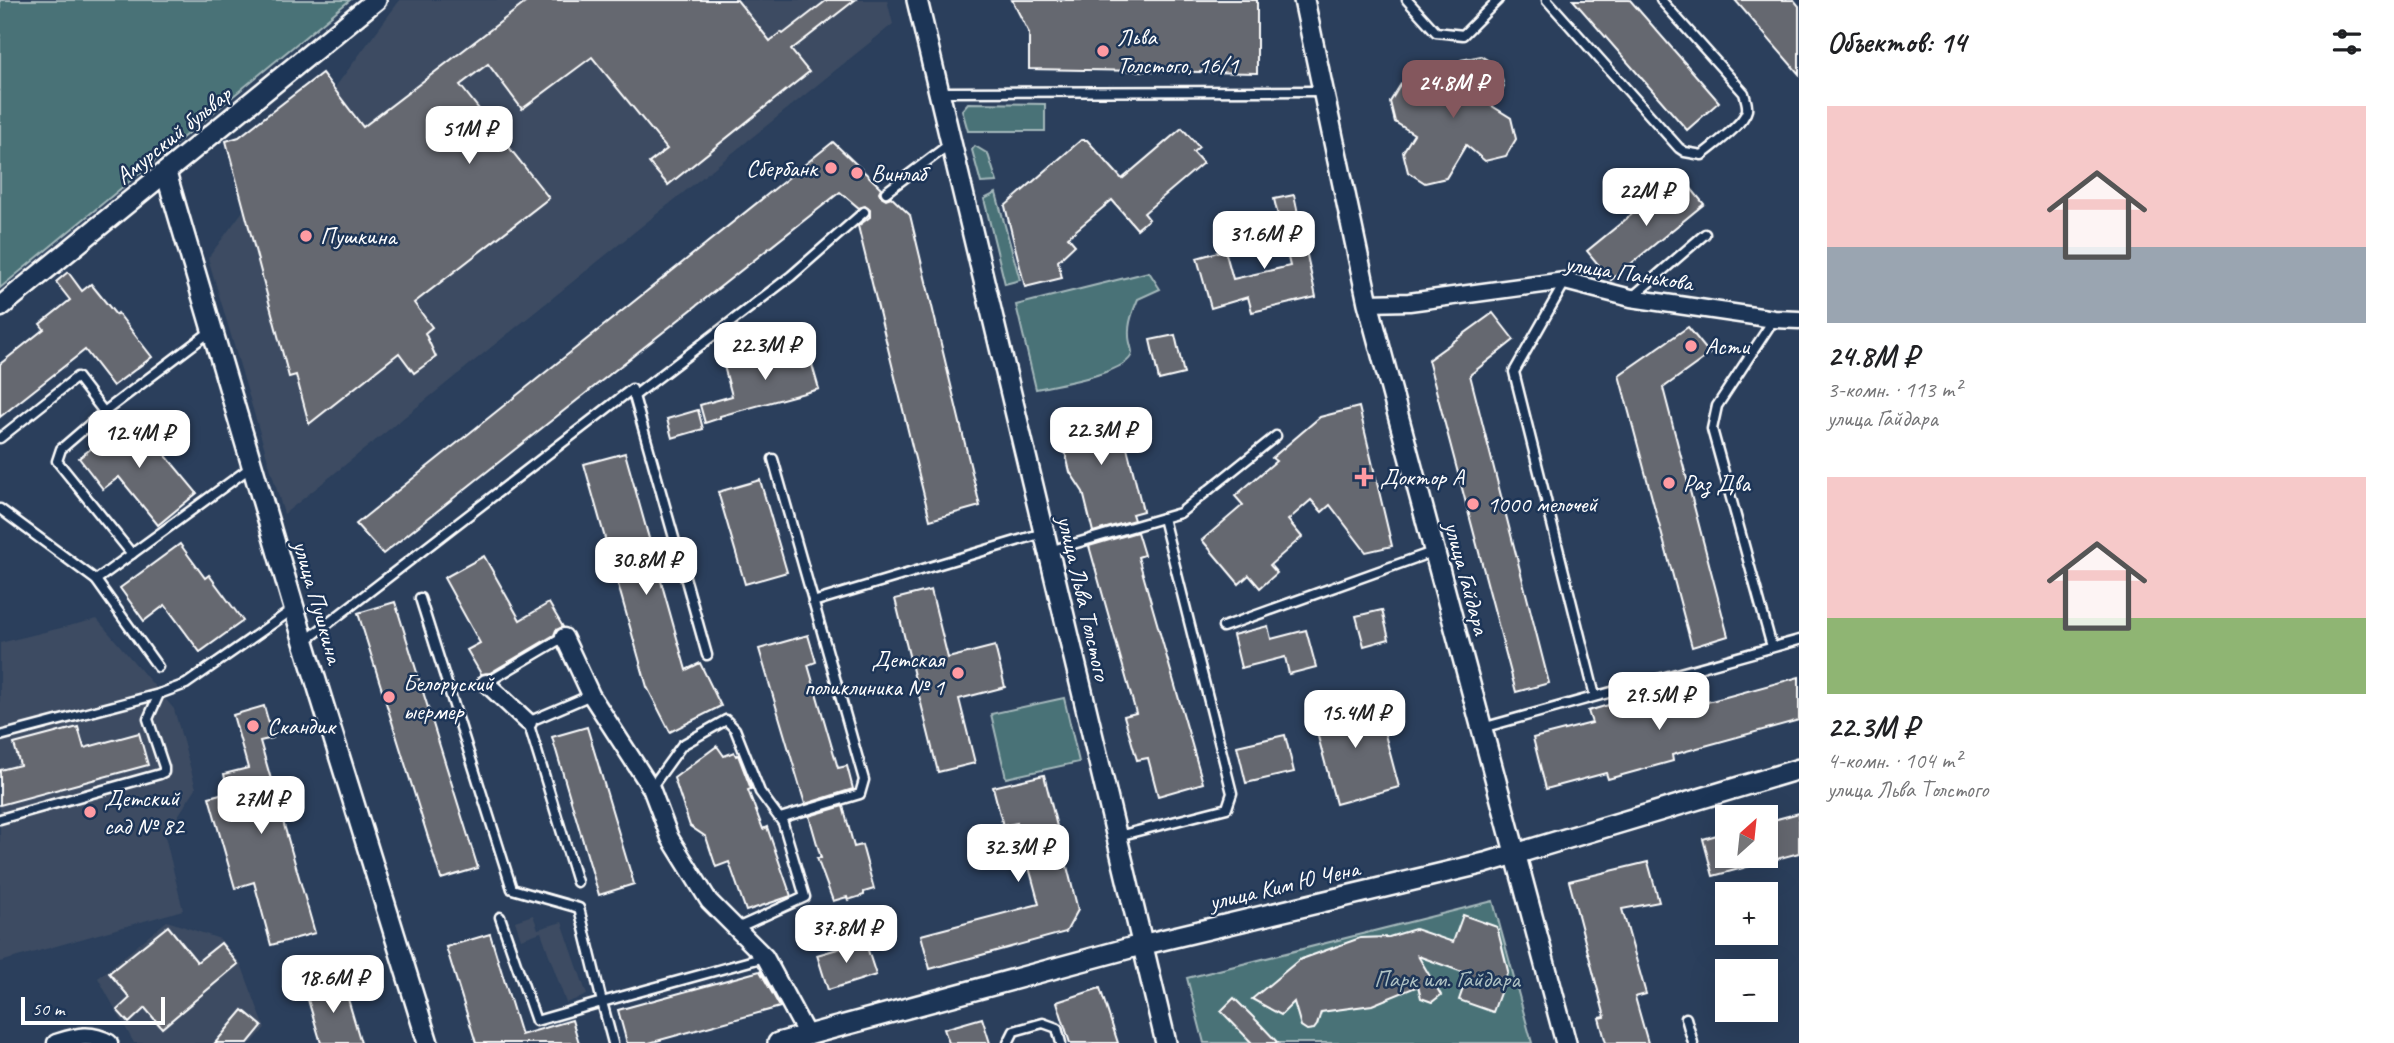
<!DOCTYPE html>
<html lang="ru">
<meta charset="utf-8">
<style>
body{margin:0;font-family:Caveat,sans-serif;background:#f2f2f2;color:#202124;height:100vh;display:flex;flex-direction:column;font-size:26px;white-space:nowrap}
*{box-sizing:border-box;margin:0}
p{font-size:23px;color:#757577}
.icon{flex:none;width:38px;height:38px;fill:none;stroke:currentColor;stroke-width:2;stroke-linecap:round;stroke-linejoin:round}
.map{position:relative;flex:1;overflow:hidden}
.details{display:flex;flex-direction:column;background:#fff;width:595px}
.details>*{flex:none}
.needle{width:46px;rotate:27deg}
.controls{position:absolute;left:1715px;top:805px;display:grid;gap:14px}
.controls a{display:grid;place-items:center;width:63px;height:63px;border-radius:0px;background:#fff;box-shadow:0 7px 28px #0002;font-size:35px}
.scale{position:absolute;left:21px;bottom:18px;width:144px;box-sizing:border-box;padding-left:7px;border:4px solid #fff;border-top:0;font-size:19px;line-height:24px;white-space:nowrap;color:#fff;-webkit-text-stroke:5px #1d3557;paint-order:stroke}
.price{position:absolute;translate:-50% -60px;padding:0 16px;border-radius:14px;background:#fff;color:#222;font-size:23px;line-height:46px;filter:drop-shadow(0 2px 4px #0008)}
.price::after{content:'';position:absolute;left:50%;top:42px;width:21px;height:16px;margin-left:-10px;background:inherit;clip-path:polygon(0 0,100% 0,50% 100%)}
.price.active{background:#84575d;color:#fff}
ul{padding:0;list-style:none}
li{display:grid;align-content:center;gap:14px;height:371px;padding:0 28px}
li span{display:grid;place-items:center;height:217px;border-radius:0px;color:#555}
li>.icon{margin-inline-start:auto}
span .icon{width:126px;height:126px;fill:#fffc;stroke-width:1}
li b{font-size:30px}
h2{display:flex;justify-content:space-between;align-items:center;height:84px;padding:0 28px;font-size:30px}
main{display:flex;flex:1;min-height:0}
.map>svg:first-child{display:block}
.built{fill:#3c4b62}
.green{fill:#497277;stroke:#a4b8bb;stroke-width:2}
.building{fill:#65676f;stroke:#fff;stroke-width:2}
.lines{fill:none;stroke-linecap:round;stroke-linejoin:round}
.service-casing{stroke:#fff;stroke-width:13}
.minor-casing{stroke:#fff;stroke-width:21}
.tertiary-casing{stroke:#fff;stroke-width:24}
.service{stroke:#1d3557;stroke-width:8}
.minor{stroke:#1d3557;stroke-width:16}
.tertiary{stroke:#1d3557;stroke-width:19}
.poi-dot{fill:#ff9aa2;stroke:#1d3557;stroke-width:2.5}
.labels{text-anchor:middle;stroke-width:5;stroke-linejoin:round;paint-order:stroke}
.poi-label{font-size:24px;fill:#fff;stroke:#1d3557;text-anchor:start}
.street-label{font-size:24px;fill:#fff;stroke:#1d3557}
.park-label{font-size:24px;fill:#adc0c2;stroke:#1d3557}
</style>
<main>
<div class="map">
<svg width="1799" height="1043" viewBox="0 0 1799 1043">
<rect width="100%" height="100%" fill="#2b3f5c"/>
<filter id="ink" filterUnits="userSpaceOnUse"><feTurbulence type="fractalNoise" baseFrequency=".0143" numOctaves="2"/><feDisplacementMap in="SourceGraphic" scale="14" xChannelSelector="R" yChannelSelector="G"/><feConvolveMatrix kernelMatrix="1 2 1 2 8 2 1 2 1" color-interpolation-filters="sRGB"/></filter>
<g filter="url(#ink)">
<g class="built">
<path d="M400,0H887L893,24L284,514L208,258Z"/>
<path d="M97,619L174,709L196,788L165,836L183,910L0,962V643Z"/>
<path d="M533,915L538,929L562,922L587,995L566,1003L541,932L521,939L515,921Z"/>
<path d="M167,921L220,939L241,964L265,1028L252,1043H134L98,978Z"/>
</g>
<g class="green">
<path d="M0,0H350L0,288Z"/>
<path d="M968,103L1045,104V131H968L962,110Z"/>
<path d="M975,146L988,154L997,182L981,183L972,150Z"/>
<path d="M996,193L1020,280L1005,284L984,199Z"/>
<path d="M1149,272L1160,289L1138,299C1133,311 1128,323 1129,336C1129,342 1132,348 1132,353C1130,373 1054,385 1036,389L1016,305Z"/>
<path d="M1064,698L1079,762L1006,778L991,714Z"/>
<path d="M1493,901L1532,1043H1204L1187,978Z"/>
</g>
<g class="building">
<path d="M529,0H737L770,41L781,32L783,34L827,0H855L791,50L809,72L668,185L649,163L667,149L592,57L522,109L488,64L460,85L549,198L414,303L432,327L425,333L436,357L414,373L399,353L309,424L296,375L289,377L226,141L239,137L322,73L363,127Z"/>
<path d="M1012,0H1257V73L1029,69V33Z"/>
<path d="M1573,0H1630L1719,102L1687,130Z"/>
<path d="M1735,0H1794L1799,6V74Z"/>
<path d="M1481,56L1499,67L1504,87L1492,106L1511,118L1516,139L1506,156L1485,161L1466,145L1446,178L1425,183L1408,172L1403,152L1414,134L1395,122L1390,102L1401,84L1421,79L1441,94L1461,60Z"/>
<path d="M1182,128L1199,147L1193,152L1203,163L1144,213L1149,219L1137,229L1112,200L1068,237L1075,245L1058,261L1062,278L1025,287L1005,206L1081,140H1087L1122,179Z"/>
<path d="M833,142L881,188L879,192L881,196L886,199L891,197L910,215L980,506L930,520L858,226L870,217V210L865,206L859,208L840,192L383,554L356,524Z"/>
<path d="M1680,175L1704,204L1611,280L1587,251Z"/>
<path d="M1294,195L1316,297L1252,312L1248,297L1211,308L1197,258L1225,250L1233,279L1290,266L1274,199Z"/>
<path d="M68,272L82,291L91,284L116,315L118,313L152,357L113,386L85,350L0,417V364L44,329L40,324L70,300L56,282Z"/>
<path d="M1493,313L1514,340L1470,375L1549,683L1516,692L1428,360Z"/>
<path d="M1688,327L1710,354L1663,388L1728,636L1692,647L1619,375Z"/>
<path d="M1175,335L1184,374L1159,380L1150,340Z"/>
<path d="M806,344L819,389L720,416V418L705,423L700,405L732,396L724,366Z"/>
<path d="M1359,407L1392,546L1366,552L1330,505L1322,512L1311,500L1288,520L1302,537L1270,565L1277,573L1260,588L1249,575L1239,584L1202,540L1243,505L1235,496L1276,461L1272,458L1320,417Z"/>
<path d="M1078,408L1092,419L1118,412L1143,511L1132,514L1134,520L1093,532L1083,492L1070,472L1059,426L1062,412Z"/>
<path d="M698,410L703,429L672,438L667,419Z"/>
<path d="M133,416L197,493L158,525L119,477L103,489L79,458Z"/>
<path d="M625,453L686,670L700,663L721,706L670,732L647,687L584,464Z"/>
<path d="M760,480L787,572L745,584L718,492Z"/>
<path d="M1137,532L1144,555L1138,557L1203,783L1158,796L1148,758L1137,760L1124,716L1136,713L1089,546Z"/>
<path d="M180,544L205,578L209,575L243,621L200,652L165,605L144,621L120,588Z"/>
<path d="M484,556L520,620L549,603L563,627L556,630L554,635L490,673L481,674L467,650L480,643L444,578Z"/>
<path d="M931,590L948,658L995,646L1005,687L959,699L975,763L938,772L895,599Z"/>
<path d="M395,602L478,868L441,879L358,613Z"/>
<path d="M1382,610L1389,639L1364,646L1356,616Z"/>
<path d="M1268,626L1271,639L1306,630L1316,667L1289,674L1285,657L1241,668L1233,635Z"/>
<path d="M808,635L816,662L808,665L838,768L847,766L853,789L805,804L759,649Z"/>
<path d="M1799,677V720L1672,755L1673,761L1608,779L1606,773L1546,789L1533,738L1592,723L1588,711L1653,692L1660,715Z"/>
<path d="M1375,697L1399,787L1336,804L1312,714Z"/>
<path d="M264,706L273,738L260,741L315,933L271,945L254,882L235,888L209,797L228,792L224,774L248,768L233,715Z"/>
<path d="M78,727L84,748L139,733L148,765L0,805V770L20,765L14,744Z"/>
<path d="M587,727L634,884L599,895L552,737Z"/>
<path d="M1285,735L1294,772L1246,783L1237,746Z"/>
<path d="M717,746L724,756L734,752L736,756L738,755L751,789L748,790L763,829L767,827L791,896L746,911L729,862L716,867L706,837L690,826L674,778Z"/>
<path d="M1044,775L1078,910L1066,932L930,969L921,935L1039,904L1017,823L1003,826L993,787Z"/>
<path d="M843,806L854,847L862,845L874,889L864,892V895L848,900L847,897L833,901L817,858H821L809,816Z"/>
<path d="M1799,813V853L1713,876L1703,839L1727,832V856H1766V822Z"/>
<path d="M1648,862L1659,902L1622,909L1646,994L1635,997L1648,1043H1606L1599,1018L1605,1017L1569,881Z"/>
<path d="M1463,915L1497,927L1508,971L1493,1012L1459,1000L1468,974L1418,956L1441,995L1432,1002L1421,998L1418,986L1372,1005L1321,1012L1317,1025L1314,1029L1307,1030L1301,1026L1294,1002L1281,1015L1252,999L1299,960L1360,938L1389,937L1415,929L1453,942Z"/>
<path d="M168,926L197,962L221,943L238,964L162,1028L145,1008L129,1023L117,1010L130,998L109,973Z"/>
<path d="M490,934L521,1035L572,1020L579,1043H476L446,947Z"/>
<path d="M865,941L876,975L828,990L817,955Z"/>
<path d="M760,971L780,1007L649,1043H627L618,1010Z"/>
<path d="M343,982L361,1043H321L306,993Z"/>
<path d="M1100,988L1118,1043H1070L1057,1002Z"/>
<path d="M1234,998L1261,1025L1278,1043H1252L1221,1011Z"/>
<path d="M243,1010L262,1026L248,1043H215Z"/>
<path d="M982,1018L990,1043H949L944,1029Z"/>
</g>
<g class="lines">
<g class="service-casing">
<g id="service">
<path d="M1407,0L1436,32L1463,35L1498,0"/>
<path d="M1547,0L1679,148L1685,152L1702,155C1714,145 1744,124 1747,110C1748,104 1745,98 1744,93L1661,0"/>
<path d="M941,92L1323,91"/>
<path d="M886,192L951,143"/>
<path d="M1565,282L1514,372L1595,696"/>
<path d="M1631,298L1705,234"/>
<path d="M634,396L791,276L864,212"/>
<path d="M0,438L77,377L104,412"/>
<path d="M773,459L864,780L860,794L780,818"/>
<path d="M0,509L96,580"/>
<path d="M1049,551L1180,513L1276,436"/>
<path d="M132,554L57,461L61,449L104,412L211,331"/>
<path d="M420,598L512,889L579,908L602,1002L536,1021L500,917"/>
<path d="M813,602L1043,533"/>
<path d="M1223,627L1435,551"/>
<path d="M304,642L632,389L707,655"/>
<path d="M1772,647L1712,429L1717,406L1774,319"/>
<path d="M158,667L96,580L251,467"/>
<path d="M486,683L564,637"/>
<path d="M1482,728L1799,640"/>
<path d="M0,736L159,694L186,684L292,610"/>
<path d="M651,788L682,745L726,720L735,729L760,792L783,823L805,897L737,928"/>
<path d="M0,819L160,774L164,772V767L148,719L159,694"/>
<path d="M1118,836L1227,808L1232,793L1163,518"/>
<path d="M577,882L528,722L591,695"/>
<path d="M1686,1018L1693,1043"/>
<path d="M613,1043L602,1002L765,957"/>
<path d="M1008,1043L1014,1031L1043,1023L1057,1028L1061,1043"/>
</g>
</g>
<g class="minor-casing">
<g id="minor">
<path d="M1368,303L1409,302L1565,281L1631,298L1774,319L1799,320"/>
<path d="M564,637L591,695L651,788L670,838L709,901L765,957L807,1035"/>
<path d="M486,683L528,722"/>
<path d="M56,1043C76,1037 90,1032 109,1043"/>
</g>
</g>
<g class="tertiary-casing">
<g id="tertiary">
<path d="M917,0L1166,1043"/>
<path d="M1304,0L1368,303L1566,1043"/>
<path d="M166,173L304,642L428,1043"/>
<path d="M0,307L376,0"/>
<path d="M778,1043L1141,945L1485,863L1799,769"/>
</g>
</g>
<use href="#service" class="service"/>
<use href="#minor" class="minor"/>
<use href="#tertiary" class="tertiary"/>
</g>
</g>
<g class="poi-dot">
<circle cx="1103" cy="51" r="7"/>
<circle cx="831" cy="168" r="7"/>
<circle cx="857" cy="173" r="7"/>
<circle cx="306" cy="236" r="7"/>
<circle cx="1691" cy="346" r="7"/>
<path d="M1360.5 466.5h7v7h7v7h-7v7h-7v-7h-7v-7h7z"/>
<circle cx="1669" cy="483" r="7"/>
<circle cx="1473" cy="504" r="7"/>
<circle cx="958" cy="673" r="7"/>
<circle cx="389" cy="697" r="7"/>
<circle cx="253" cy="726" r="7"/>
<circle cx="90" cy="812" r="7"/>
</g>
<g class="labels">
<g class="poi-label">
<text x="1117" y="45">Льва<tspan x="1117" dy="28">Толстого, 16/1</tspan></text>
<text x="817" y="176" text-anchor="end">Сбербанк</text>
<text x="871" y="181">Винлаб</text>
<text x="320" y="244">Пушкина</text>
<text x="1705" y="354">Асти</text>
<text x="1380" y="485">Доктор А</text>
<text x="1683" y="491">Раз Два</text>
<text x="1487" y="512">1000 мелочей</text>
<text x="944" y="667" text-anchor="end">Детская<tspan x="944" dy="28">поликлиника № 1</tspan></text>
<text x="403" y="691">Белоруский<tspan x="403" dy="28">ыермер</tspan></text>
<text x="267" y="734">Скандик</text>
<text x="104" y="806">Детский<tspan x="104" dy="28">сад № 82</tspan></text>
</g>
<g class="street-label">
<text transform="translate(173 135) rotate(-39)" y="8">Амурский бульвар</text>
<text transform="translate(1629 273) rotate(9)" y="8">улица Панькова</text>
<text transform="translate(1467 578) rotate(75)" y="8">улица Гайдара</text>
<text transform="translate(1084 598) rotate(77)" y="8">улица Льва Толстого</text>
<text transform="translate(318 602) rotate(74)" y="8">улица Пушкина</text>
<text transform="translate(1284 885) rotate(-13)" y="8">улица Ким Ю Чена</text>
</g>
<g class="park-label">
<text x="1447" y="987">Парк им. Гайдара</text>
</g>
</g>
</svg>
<div class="controls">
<a><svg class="needle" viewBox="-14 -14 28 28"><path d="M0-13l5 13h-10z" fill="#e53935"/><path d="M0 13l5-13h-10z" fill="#757577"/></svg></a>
<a>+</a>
<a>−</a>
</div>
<div class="scale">50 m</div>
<b class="price active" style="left:1453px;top:120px">24.8M ₽</b>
<b class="price" style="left:469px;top:166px">51M ₽</b>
<b class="price" style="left:1646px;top:228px">22M ₽</b>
<b class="price" style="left:1264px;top:271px">31.6M ₽</b>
<b class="price" style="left:765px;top:382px">22.3M ₽</b>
<b class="price" style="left:1101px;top:467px">22.3M ₽</b>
<b class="price" style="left:139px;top:470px">12.4M ₽</b>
<b class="price" style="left:646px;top:597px">30.8M ₽</b>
<b class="price" style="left:1659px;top:732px">29.5M ₽</b>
<b class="price" style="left:1355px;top:750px">15.4M ₽</b>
<b class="price" style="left:261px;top:836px">27M ₽</b>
<b class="price" style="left:1018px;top:884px">32.3M ₽</b>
<b class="price" style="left:846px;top:965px">37.8M ₽</b>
<b class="price" style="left:333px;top:1015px">18.6M ₽</b>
</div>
<section class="details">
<h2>Объектов: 14<svg class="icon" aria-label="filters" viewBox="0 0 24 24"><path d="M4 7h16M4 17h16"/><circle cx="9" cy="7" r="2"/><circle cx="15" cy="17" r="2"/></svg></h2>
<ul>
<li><span style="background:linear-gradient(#f6c9c9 65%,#9aa5b1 0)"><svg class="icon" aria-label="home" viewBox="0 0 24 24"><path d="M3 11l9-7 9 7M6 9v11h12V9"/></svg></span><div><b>24.8M ₽</b><p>3-комн. · 113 m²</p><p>улица Гайдара</p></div></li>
<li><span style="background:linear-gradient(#f6c9c9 65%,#8fb573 0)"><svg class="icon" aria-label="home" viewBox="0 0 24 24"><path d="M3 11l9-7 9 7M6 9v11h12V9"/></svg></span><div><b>22.3M ₽</b><p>4-комн. · 104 m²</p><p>улица Льва Толстого</p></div></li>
</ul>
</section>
</main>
